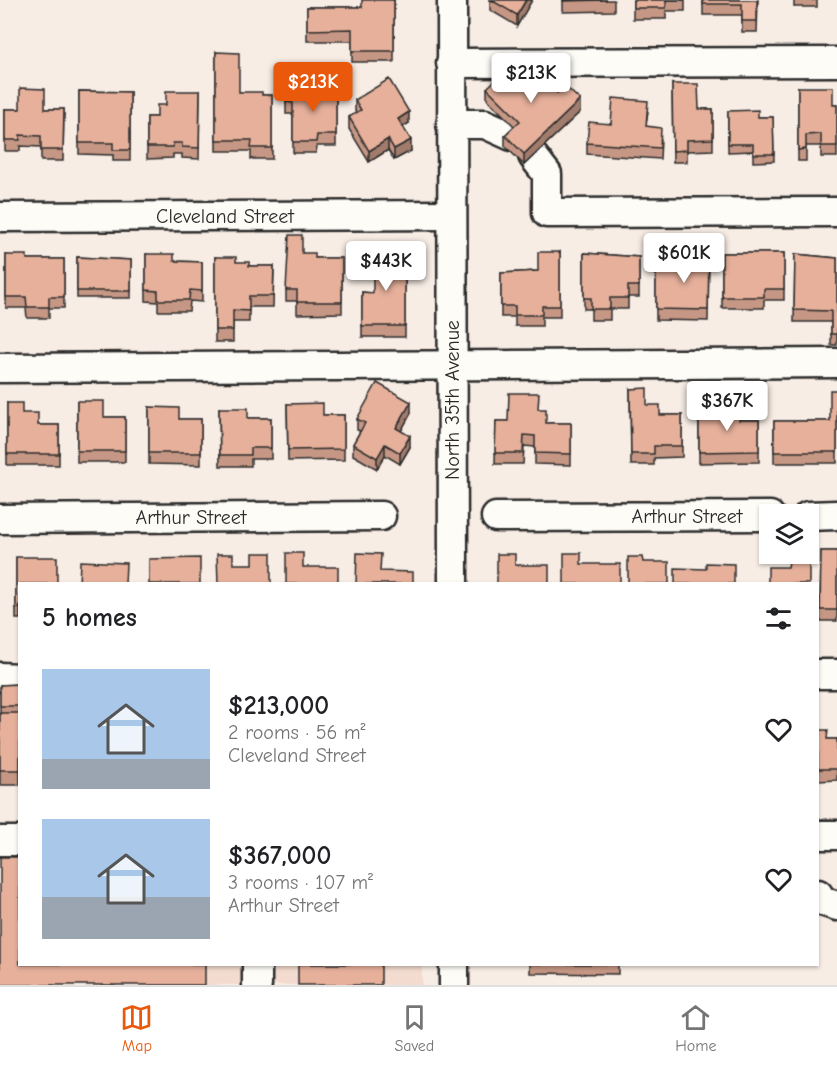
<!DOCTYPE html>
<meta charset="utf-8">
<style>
body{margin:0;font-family:"Comic Neue",sans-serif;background:#f2f2f2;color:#202124;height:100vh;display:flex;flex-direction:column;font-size:22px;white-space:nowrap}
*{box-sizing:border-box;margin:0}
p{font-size:20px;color:#757577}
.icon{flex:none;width:33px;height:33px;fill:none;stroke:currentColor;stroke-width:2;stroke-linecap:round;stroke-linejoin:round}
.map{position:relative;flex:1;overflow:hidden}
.drawer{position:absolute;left:18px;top:582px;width:801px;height:384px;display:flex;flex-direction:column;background:#fff;border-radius:0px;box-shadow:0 2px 4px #0004}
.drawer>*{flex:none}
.controls{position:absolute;left:759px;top:504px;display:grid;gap:12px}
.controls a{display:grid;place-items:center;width:60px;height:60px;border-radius:0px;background:#fff;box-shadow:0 2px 4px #0004;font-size:30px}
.price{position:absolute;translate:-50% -51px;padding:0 14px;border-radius:6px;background:#fff;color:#222;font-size:20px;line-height:39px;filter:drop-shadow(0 2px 3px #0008)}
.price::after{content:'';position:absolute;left:50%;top:36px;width:18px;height:14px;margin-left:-9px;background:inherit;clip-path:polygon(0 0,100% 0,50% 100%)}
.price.active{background:#ea580c;color:#fff}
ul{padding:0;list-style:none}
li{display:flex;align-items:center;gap:18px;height:150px;padding:0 24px}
li span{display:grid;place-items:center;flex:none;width:168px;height:120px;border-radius:0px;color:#555}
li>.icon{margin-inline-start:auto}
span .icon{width:72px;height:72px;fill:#fffc;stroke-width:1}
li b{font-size:26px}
h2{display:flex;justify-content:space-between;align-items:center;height:72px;padding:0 24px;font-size:26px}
.dock{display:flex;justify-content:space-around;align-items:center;height:84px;border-top:2px solid #e0e0e0;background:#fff;font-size:16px;color:#757577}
.dock a{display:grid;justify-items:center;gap:3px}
.dock .active{color:#ea580c}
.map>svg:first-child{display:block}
.built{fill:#f3dbcf}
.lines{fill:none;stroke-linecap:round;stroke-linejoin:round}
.minor-casing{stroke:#2b2b2b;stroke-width:33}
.minor{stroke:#fdfcf7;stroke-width:28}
.wall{fill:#c69785;stroke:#2b2b2b;stroke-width:1.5}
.shaded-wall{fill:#a17b6c;stroke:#2b2b2b;stroke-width:1.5}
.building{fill:#e6b09b;stroke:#2b2b2b;stroke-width:1.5}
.labels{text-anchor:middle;stroke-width:5;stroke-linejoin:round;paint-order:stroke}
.street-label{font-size:20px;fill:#2b2b2b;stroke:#fdfcf7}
</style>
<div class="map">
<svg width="837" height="985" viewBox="0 0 837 985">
<rect width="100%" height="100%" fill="#f8ede5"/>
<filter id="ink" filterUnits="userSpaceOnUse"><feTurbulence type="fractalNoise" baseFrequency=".0167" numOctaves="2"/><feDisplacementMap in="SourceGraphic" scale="12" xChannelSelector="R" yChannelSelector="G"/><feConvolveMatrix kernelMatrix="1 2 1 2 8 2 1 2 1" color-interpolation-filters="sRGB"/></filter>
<g filter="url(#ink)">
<path class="built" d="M0,857H19L20,964L422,965V985H0Z"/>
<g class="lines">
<g class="minor-casing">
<g id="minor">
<path d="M452,0L453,584"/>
<path d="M451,63L837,62"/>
<path d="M451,124H485L514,137"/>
<path d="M533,156L547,174V213L837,212"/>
<path d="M0,217L451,215"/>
<path d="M0,368L837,363"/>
<path d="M808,516L837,515"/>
<path d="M496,517L770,516"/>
<path d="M0,519L381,516"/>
<path d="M818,674H837"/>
<path d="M0,677L20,678"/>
<path d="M818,835H837"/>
<path d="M0,841H20"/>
<path d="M818,894L822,901L837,906"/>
<path d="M257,985V964"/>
<path d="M454,985V964"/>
</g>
</g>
<use href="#minor" class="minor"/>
</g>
<g class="wall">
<path d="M394,0V62H352V41H307V7H362Z"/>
<path d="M490,0H532L517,26L490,10Z"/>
<path d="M563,0H614V11L563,12Z"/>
<path d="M633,0H685V11H666V19H633Z"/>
<path d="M703,0H758L757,32H742V15H703Z"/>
<rect x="794" y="0" width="23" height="7"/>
<path d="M216,52L239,92L262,95H272V159H251V151H216Z"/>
<path d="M672,84L699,109H713V150L687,151V162H673Z"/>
<path d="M798,87L833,105H837V157H821V146H806V161H798Z"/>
<path d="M487,88L557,93L580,112L524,165L505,146V135L514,126L487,99Z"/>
<path d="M286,89H336V146H317L316,153H293V114H286Z"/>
<path d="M79,91L130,92V161H113V155L79,154Z"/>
<path d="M200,91L199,159L182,158V154H173V158L147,159V117H157L166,105Z"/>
<path d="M355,100L409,123L403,127L411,151L394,160L388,150L369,162L349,129V117L356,113L355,111Z"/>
<path d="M5,109H64L63,161H41V147L20,146V151H5Z"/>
<path d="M728,111L758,117H773L774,161L753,162V151L728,152Z"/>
<path d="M648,112L646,126L661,139L660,159L587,154V143L611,124Z"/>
<path d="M560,252V317H542V326H515V317H501V273L538,271Z"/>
<path d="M709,252L708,321L656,320V262H690Z"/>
<path d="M302,253L315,258H342V313L297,314V301H286V290Z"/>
<path d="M405,253V337H362V292L373,293Z"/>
<path d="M584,253L639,257V297H628V309H610V320H591V309H584Z"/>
<path d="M722,253H784V300H764V308H722Z"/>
<path d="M146,254L174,261L202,262V302L190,301L189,311H158V302L146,301Z"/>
<path d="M795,254L837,258V345H831V322H794Z"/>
<path d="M6,255L27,259H64V308H49V318H27L26,308H6Z"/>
<path d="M77,257L131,260V298H77Z"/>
<path d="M215,257L236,262L249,266H274L273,307H249V322H233V342H215Z"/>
<path d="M630,389L647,405L660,415H682V457L654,458V465H631Z"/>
<path d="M837,390V463H774V421H830Z"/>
<path d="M77,401L104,417H125V462H77Z"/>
<path d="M7,403L38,425H59V465H7Z"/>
<path d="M287,404L323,415H344V460L288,461Z"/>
<path d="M149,407L179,419H201V465L149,464Z"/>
<path d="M219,408L248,418H271V459H251V466H220Z"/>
<path d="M539,409L546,423H571V465L535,464V447L524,446L523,464H495L496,421H508Z"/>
<path d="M699,409L739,420H759V462L699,463Z"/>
<path d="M411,413L401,431L410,447L400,464L385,455L377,469L353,455V444L360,431L357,430V419Z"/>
<path d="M821,551H837V621H820Z"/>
<path d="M16,557L20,584V619H16Z"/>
<path d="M20,684V785H0V685Z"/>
<path d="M818,730L827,739H837V780L818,781Z"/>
<path d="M530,964H618V974L530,973Z"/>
</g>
<g class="shaded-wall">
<path d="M526,0H532L517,26V15Z"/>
<path d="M580,100V112L524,165V154Z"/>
<path d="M409,112V123L398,130V119Z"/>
<path d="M388,139V150L369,162V151Z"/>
<path d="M411,140V151L394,160V149Z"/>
<path d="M411,402V413L396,440V428Z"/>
<path d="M410,436V447L400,464V453Z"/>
<path d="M385,444V455L377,469V458Z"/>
</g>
<g class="building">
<path d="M362,0H394V51H352V29L307,30V7H362Z"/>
<path d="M491,0H526L517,15Z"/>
<path d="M563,0H607L563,1Z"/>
<path d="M633,0H685H666V8H633Z"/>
<path d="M703,0H757V21H742V4H703Z"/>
<path d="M216,52L239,53V92H262V95H272V148H251L252,140H216Z"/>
<path d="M512,64H528L557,93L565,86L580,100L524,154L505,135L520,121L487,88Z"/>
<path d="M389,79L409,112L398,119L411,140L394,149L388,139L369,151L349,117L361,110L355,100Z"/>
<path d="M672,84H698L699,109H713V139L687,140V150L673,151Z"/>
<path d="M798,87H833V105H837V146H821V134L806,135V149L798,150Z"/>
<path d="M20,88L45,89V109H64L63,150H41V136L20,135V140H5V109H20Z"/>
<path d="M286,89H336V135H317L316,142H293V103L286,102Z"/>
<path d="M79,91L130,92V150H113V143H79Z"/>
<path d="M166,91H200L199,148L182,147V143H173V147H147V117H157V105H166Z"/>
<path d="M613,98L648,101L646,126L661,128L660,148L587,143L589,122L611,124Z"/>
<path d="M758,110V117H773L774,154H753V144H728V111Z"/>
<path d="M289,235H302V253H315V258H342V302H297V290H286Z"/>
<path d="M373,252L405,253V326H362V292L373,293Z"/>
<path d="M538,252H560V306H542V315H515V306H501V273L538,271Z"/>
<path d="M690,252H709L708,310L656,309V262H690Z"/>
<path d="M584,253L639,257V286H628V298H610V309H591V298H584Z"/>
<path d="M722,253H784V289H764V297H722Z"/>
<path d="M146,254H174V261L202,262V291L190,290L189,300H158V291L146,290Z"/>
<path d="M795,254L837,258V334H831V311L794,310Z"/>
<path d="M6,255H27V259H64V297H49V307H27L26,297H6Z"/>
<path d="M77,257L131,260V291H77Z"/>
<path d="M215,257H236V262H249V266H274L273,296H249V311L233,310V330H215Z"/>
<path d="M377,383L411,402L396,428L410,436L400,453L385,444L377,458L353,444L365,423L357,419Z"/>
<path d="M647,388V405H660V415H682V446H654V454H631L630,389Z"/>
<path d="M830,390H837V452H774V421H830Z"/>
<path d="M509,393H539L538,409H546V423H571V454L535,453V436L524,435L523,453H495L496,421H508Z"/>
<path d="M77,401H104V417H125V451H77Z"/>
<path d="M7,403H22V413H38V425H59V454H7Z"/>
<path d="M323,403V415H344V449L288,450L287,404Z"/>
<path d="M149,407L179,408V419H201V453H149Z"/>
<path d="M219,408H248V418H271V448H251V455H220Z"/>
<path d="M699,409H739V420H759V451L699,452Z"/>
<path d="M821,551H837V610H820Z"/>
<path d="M253,553H271V584H218L217,554H233V564H253Z"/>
<path d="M286,553H303V567H338V584H286Z"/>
<path d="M357,553L381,554L380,571L413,572V584H356Z"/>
<path d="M564,553H581V564H620V584H564Z"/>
<path d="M497,554H515V565H549V584H497Z"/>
<path d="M16,557H57V584H20V608H16Z"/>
<path d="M628,557H642L643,562H669V584H628Z"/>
<path d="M200,558V584H149V559Z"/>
<path d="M80,561L126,563L125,584H79Z"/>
<path d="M789,561H809V584H768V567H788Z"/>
<path d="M706,563L734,564V584H675V568L706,569Z"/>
<path d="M20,684V706H0V685Z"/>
<rect x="0" y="713" width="20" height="57"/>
<path d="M818,730H828L827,739H837V769H818Z"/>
<path d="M0,857H20V964H205V985H0Z"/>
<rect x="298" y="964" width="83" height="21"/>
</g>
</g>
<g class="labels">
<g class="street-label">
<text x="225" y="223">Cleveland Street</text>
<text transform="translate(452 400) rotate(-90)" y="7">North 35th Avenue</text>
<text x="687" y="523">Arthur Street</text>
<text x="191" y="524">Arthur Street</text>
</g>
</g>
</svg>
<div class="controls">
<a><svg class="icon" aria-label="layers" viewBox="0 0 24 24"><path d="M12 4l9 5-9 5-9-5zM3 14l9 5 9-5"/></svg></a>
</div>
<b class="price" style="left:531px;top:104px">$213K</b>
<b class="price active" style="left:313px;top:113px">$213K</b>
<b class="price" style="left:684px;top:284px">$601K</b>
<b class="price" style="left:386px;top:292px">$443K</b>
<b class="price" style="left:727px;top:432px">$367K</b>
<section class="drawer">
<h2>5 homes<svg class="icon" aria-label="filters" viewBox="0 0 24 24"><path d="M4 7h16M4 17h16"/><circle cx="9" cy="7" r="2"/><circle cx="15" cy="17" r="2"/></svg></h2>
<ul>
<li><span style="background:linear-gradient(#a9c7e8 75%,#9aa5b1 0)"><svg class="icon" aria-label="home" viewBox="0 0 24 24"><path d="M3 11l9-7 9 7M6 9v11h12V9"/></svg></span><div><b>$213,000</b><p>2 rooms · 56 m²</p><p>Cleveland Street</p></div><svg class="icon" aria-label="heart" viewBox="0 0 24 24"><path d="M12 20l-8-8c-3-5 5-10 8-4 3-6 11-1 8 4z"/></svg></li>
<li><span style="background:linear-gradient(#a9c7e8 65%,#9aa5b1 0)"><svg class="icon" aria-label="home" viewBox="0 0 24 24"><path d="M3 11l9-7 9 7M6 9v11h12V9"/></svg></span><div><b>$367,000</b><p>3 rooms · 107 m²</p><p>Arthur Street</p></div><svg class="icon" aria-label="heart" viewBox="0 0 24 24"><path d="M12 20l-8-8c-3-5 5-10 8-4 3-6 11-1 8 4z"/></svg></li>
</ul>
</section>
</div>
<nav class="dock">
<a class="active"><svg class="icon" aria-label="map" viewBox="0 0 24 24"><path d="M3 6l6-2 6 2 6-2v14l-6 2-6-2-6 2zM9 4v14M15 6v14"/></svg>Map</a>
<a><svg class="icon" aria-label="saved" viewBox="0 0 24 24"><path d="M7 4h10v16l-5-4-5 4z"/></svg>Saved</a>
<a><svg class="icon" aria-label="home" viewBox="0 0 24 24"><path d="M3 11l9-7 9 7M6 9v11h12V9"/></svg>Home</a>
</nav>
